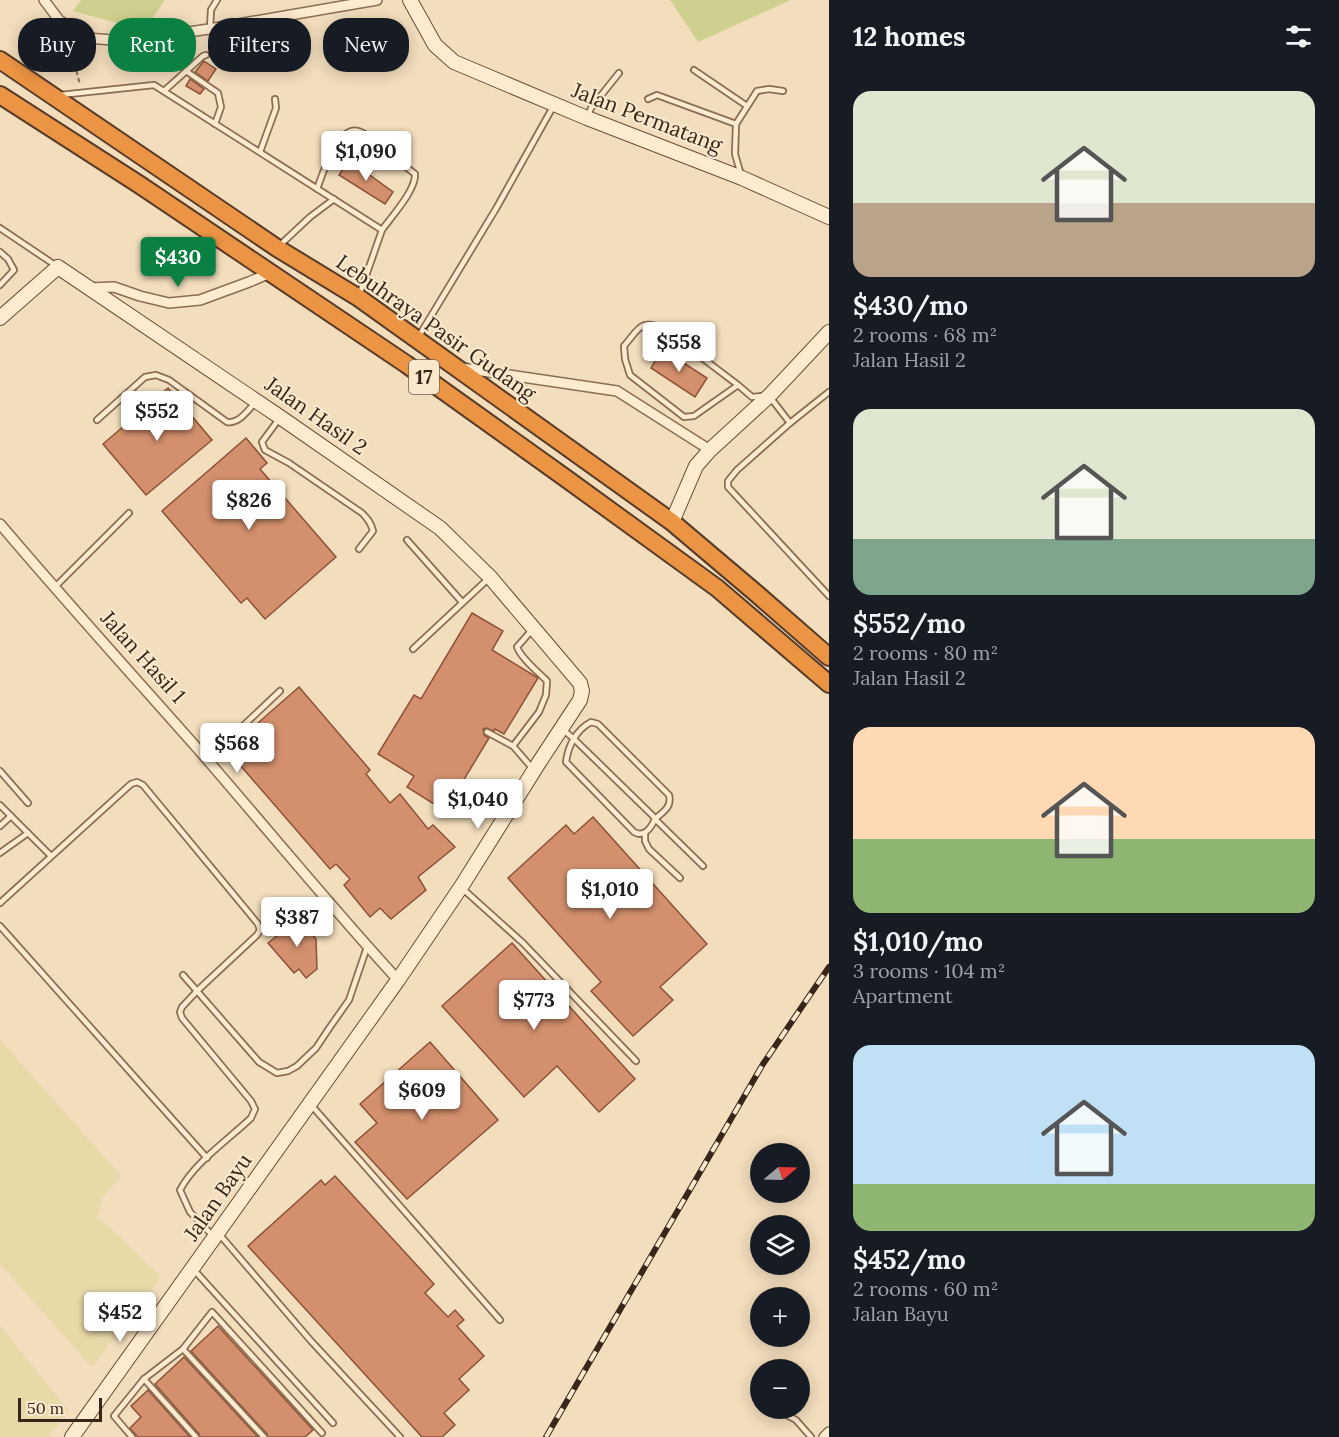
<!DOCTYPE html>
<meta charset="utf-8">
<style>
body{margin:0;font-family:Lora,serif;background:#20242c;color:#f1f3f6;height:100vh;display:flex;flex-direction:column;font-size:22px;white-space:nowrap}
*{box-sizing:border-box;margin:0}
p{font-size:20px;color:#9ea1a6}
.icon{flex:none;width:33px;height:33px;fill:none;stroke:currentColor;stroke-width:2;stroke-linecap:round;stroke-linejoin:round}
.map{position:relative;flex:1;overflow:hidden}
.sheet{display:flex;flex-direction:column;background:#171b24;width:510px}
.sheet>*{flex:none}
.hud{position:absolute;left:18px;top:18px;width:570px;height:54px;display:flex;gap:12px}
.needle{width:39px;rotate:71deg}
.fabs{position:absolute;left:750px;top:1143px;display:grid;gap:12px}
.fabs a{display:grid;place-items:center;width:60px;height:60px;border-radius:50%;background:#171b24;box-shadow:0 3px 15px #0003;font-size:30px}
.scale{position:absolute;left:18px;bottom:15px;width:84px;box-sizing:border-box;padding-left:6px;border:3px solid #38261a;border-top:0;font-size:16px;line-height:21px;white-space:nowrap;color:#38261a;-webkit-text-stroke:4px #f8e8cc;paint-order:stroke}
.price{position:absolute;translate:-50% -51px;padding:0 14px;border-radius:6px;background:#fff;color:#222;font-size:20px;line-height:39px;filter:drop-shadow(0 2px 3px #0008)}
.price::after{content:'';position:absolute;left:50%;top:36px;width:18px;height:14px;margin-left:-9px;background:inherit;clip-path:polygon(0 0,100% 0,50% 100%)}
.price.current{background:#0b8043;color:#fff}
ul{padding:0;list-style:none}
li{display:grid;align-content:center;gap:12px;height:318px;padding:0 24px}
li span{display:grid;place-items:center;height:186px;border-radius:18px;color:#555}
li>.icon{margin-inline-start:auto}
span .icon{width:108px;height:108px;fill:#fffc;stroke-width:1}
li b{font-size:26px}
h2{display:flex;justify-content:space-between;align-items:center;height:72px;padding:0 24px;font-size:26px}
.tag{padding:0 21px;border-radius:24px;background:#171b24;box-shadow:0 3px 15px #0003;font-size:21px;line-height:54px}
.tag.current{background:#0b8043;color:#fff}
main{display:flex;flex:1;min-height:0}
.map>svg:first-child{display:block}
.farmland{fill:#e8d9a8}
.green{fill:#ced08f}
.building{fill:#d4906e;stroke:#8c5237;stroke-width:1.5}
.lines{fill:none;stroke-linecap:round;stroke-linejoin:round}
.lane-casing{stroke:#8b6d54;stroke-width:8}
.street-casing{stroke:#8b6d54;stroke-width:12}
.secondary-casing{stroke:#6c4e37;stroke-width:16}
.highway-casing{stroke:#573b29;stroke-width:20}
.path{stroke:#8b6d54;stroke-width:2;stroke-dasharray:4.5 3;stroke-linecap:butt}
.lane{stroke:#fcebcf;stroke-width:4.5}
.street{stroke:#fcebcf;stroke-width:9}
.secondary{stroke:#fcebcf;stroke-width:14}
.highway{stroke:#eb9443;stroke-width:16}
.rail-casing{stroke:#38261a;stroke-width:6}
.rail{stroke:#f8e8cc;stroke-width:4;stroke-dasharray:11;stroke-linecap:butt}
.labels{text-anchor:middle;stroke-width:4.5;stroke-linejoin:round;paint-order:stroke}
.shield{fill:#f8e8cc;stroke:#72604f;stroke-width:1.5}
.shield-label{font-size:20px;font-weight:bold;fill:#38261a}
.street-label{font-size:21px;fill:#38261a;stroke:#f8e8cc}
</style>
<main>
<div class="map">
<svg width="829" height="1437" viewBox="0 0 829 1437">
<rect width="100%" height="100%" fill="#f2ddbc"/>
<g class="farmland">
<path d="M0,1040L121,1176L102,1197L98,1217L161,1277L92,1367L0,1264Z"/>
<path d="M0,1326L68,1410L49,1437H0Z"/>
</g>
<g class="green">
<path d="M81,0H165L144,30L73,11Z"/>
<path d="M670,0H791L698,42Z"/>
</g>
<g class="building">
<path d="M204,61L216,69L208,81L195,72Z"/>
<path d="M190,79L204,89L200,94L186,86Z"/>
<path d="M349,160L393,192L385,204L339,175Z"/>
<path d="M662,349L707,378L695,397L651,368Z"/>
<path d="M168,388L212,440L146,495L103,444Z"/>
<path d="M246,438L267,463L260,469L336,557L265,619L247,598L241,603L162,511Z"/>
<path d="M472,613L503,631L492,650L538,678L504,734L495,729L494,731L486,728L483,729L484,735L489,738L445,811L407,787L414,776L378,754L414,695L421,699Z"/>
<path d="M299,687L370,770L366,774L390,803L400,794L428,829L433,825L455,847L418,877L426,890L391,919L380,908L370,917L344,885L350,879L336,864L330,869L227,750Z"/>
<path d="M593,817L707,944L660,987L673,1000L633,1036L591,991L601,982L508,878L566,825L574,834Z"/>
<path d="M299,918L316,939L317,969L306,978L299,969L294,973L268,943Z"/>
<path d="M512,943L635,1079L599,1112L557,1066L524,1097L442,1006Z"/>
<path d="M430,1042L498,1120L407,1199L355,1142L377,1123L360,1104Z"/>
<path d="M335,1176L434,1284L425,1293L448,1317L455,1310L464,1320L457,1326L484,1356L459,1379L469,1390L444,1413L455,1425L442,1437H422L248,1246L321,1180L325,1185Z"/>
<path d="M218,1326L313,1430L305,1437H268L267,1434L191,1351Z"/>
<path d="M184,1357L258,1437H200L199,1434L155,1384Z"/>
<path d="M148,1390L190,1437H138L135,1434L130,1428L141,1417L131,1406Z"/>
</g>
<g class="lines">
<g class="lane-casing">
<g id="lane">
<path d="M210,28L211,10L217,0"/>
<path d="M694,70L747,106"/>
<path d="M186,71L218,93L221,107L215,124"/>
<path d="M164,91L203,56L206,55"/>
<path d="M60,95L154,85L382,230L360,293"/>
<path d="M648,99L657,95L736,124"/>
<path d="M588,116L591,108L619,73"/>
<path d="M260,152L276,108L275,99"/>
<path d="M741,175L735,154L736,124L757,91L769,89L783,91"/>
<path d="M317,189C323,173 339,119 363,133L415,174C416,190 392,216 382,230"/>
<path d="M0,228L55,265"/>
<path d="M279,246L310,217L334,199"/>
<path d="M0,252L8,259L14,270L0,285"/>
<path d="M419,336L497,207L554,105"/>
<path d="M738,385L694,416L684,417L630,375L625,359L624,346C639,329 640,318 664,329L738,385L752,397L762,396"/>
<path d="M829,392L790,423L737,470L728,481V487L829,596"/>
<path d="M770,397L790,423"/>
<path d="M279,419L262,442L265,450L289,463L362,513C368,519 371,523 373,531L359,549"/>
<path d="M97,420L145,377L156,375L169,380L227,422C239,424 247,411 255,403"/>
<path d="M407,540L462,602"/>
<path d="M54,588L129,513"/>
<path d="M413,649L488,579"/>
<path d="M562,729L573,738L653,816L655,819C651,828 644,838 634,832L566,762C568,746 576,730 591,722L598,724L669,795C672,807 664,811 655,819L703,866"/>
<path d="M487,732L513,746L539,712L546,695L547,681C537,671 521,658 517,647L532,630"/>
<path d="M513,746L533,769"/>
<path d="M205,757L243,726L280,691"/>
<path d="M0,771L28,803"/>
<path d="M0,805L51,856"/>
<path d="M0,826L11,816"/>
<path d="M645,833V841L649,849L680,878"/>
<path d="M0,853L28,833"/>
<path d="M463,889L523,943L636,1061"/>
<path d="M0,903L131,784L137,782L143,785L258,924L260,930L257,935L197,991L182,1007L180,1012L182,1018L251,1101L255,1109L251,1118C228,1140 195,1162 180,1190L190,1212L213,1236"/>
<path d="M0,926L207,1158"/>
<path d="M183,975L259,1062L277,1073L288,1071L297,1066L316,1048L330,1027L349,1000L367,947"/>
<path d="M312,1106L500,1320"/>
<path d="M220,1235L311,1341L400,1437"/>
<path d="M195,1271L333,1423"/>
<path d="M183,1349L264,1437"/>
<path d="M144,1379L196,1437"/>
<path d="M774,1408L796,1420L811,1437"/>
<path d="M132,1437L114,1416L144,1379L183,1349L212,1312L322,1433"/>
</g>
</g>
<g class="street-casing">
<g id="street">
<path d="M44,0L59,20L85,38L128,41L209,29L377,0"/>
<path d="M89,288L114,287L140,296L169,303L200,300L249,282L270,273"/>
<path d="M462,368L617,391L710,450"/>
<path d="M0,524C67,603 136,679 204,756C269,831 331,907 398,980"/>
<path d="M824,1437L829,1432"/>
</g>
</g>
<g class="secondary-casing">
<g id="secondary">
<path d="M410,0L435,45L454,62L587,118L742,178L829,217"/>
<path d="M0,318L58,267L280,417L440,528L490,577L580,683L582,691L580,700L540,761L461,887L398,980L72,1437"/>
<path d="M672,522L696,466L710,450L769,396L829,332"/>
</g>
</g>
<g class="highway-casing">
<g id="highway">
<path d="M0,60L277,248L359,298L672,522L757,594L829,657"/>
<path d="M0,95L140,185L406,364L564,477L717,588L829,684"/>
</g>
</g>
<path class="path" d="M74,42L71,49L80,85"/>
<use href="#lane" class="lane"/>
<use href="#street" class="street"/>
<use href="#secondary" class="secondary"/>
<use href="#highway" class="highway"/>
<g class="rail-casing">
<path id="rail" d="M546,1437L763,1064L829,967"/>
</g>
<use href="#rail" class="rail"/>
</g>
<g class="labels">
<rect class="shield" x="409" y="360" width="30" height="34" rx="4.5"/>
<g class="shield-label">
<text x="424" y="384">17</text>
</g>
<g class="street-label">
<text transform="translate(647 118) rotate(21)" y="7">Jalan Permatang</text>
<text transform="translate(436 328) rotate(35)" y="7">Lebuhraya Pasir Gudang</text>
<text transform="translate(316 416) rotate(35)" y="7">Jalan Hasil 2</text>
<text transform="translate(143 657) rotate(48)" y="7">Jalan Hasil 1</text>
<text transform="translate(218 1197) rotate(-55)" y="7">Jalan Bayu</text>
</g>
</g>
</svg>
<div class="fabs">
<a><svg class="needle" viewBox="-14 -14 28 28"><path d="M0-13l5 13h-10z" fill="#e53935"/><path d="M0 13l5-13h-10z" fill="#9ea1a6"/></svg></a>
<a><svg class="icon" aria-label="layers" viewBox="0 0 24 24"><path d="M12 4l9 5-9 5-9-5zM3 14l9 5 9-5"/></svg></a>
<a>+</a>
<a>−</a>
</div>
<div class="scale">50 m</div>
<b class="price" style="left:366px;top:182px">$1,090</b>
<b class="price current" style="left:178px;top:288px">$430</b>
<b class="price" style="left:679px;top:373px">$558</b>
<b class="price" style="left:157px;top:442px">$552</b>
<b class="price" style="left:249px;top:531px">$826</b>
<b class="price" style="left:237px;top:774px">$568</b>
<b class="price" style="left:478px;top:830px">$1,040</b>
<b class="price" style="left:610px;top:920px">$1,010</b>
<b class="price" style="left:297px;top:948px">$387</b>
<b class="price" style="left:534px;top:1031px">$773</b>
<b class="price" style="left:422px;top:1121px">$609</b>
<b class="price" style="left:120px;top:1343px">$452</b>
<div class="hud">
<a class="tag">Buy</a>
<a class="tag current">Rent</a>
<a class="tag">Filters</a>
<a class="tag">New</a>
</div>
</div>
<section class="sheet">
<h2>12 homes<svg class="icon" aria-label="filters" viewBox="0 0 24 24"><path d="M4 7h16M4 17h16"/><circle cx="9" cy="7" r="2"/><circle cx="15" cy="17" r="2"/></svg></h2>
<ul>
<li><span style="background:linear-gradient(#dfe7d0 60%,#b9a48a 0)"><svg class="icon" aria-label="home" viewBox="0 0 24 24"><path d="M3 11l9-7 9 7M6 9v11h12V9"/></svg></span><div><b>$430/mo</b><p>2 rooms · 68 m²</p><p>Jalan Hasil 2</p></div></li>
<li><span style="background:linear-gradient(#dfe7d0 70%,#7fa58c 0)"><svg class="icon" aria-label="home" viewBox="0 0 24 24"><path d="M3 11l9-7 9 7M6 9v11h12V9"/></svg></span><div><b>$552/mo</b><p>2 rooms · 80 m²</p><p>Jalan Hasil 2</p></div></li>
<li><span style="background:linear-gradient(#ffd9b3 60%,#8fb573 0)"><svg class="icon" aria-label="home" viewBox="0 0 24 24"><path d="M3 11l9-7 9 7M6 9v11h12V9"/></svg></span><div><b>$1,010/mo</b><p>3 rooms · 104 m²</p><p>Apartment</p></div></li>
<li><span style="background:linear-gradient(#bfe0f5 75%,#8fb573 0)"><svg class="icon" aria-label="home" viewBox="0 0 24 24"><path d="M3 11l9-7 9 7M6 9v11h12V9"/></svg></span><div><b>$452/mo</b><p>2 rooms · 60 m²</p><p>Jalan Bayu</p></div></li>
</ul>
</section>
</main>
